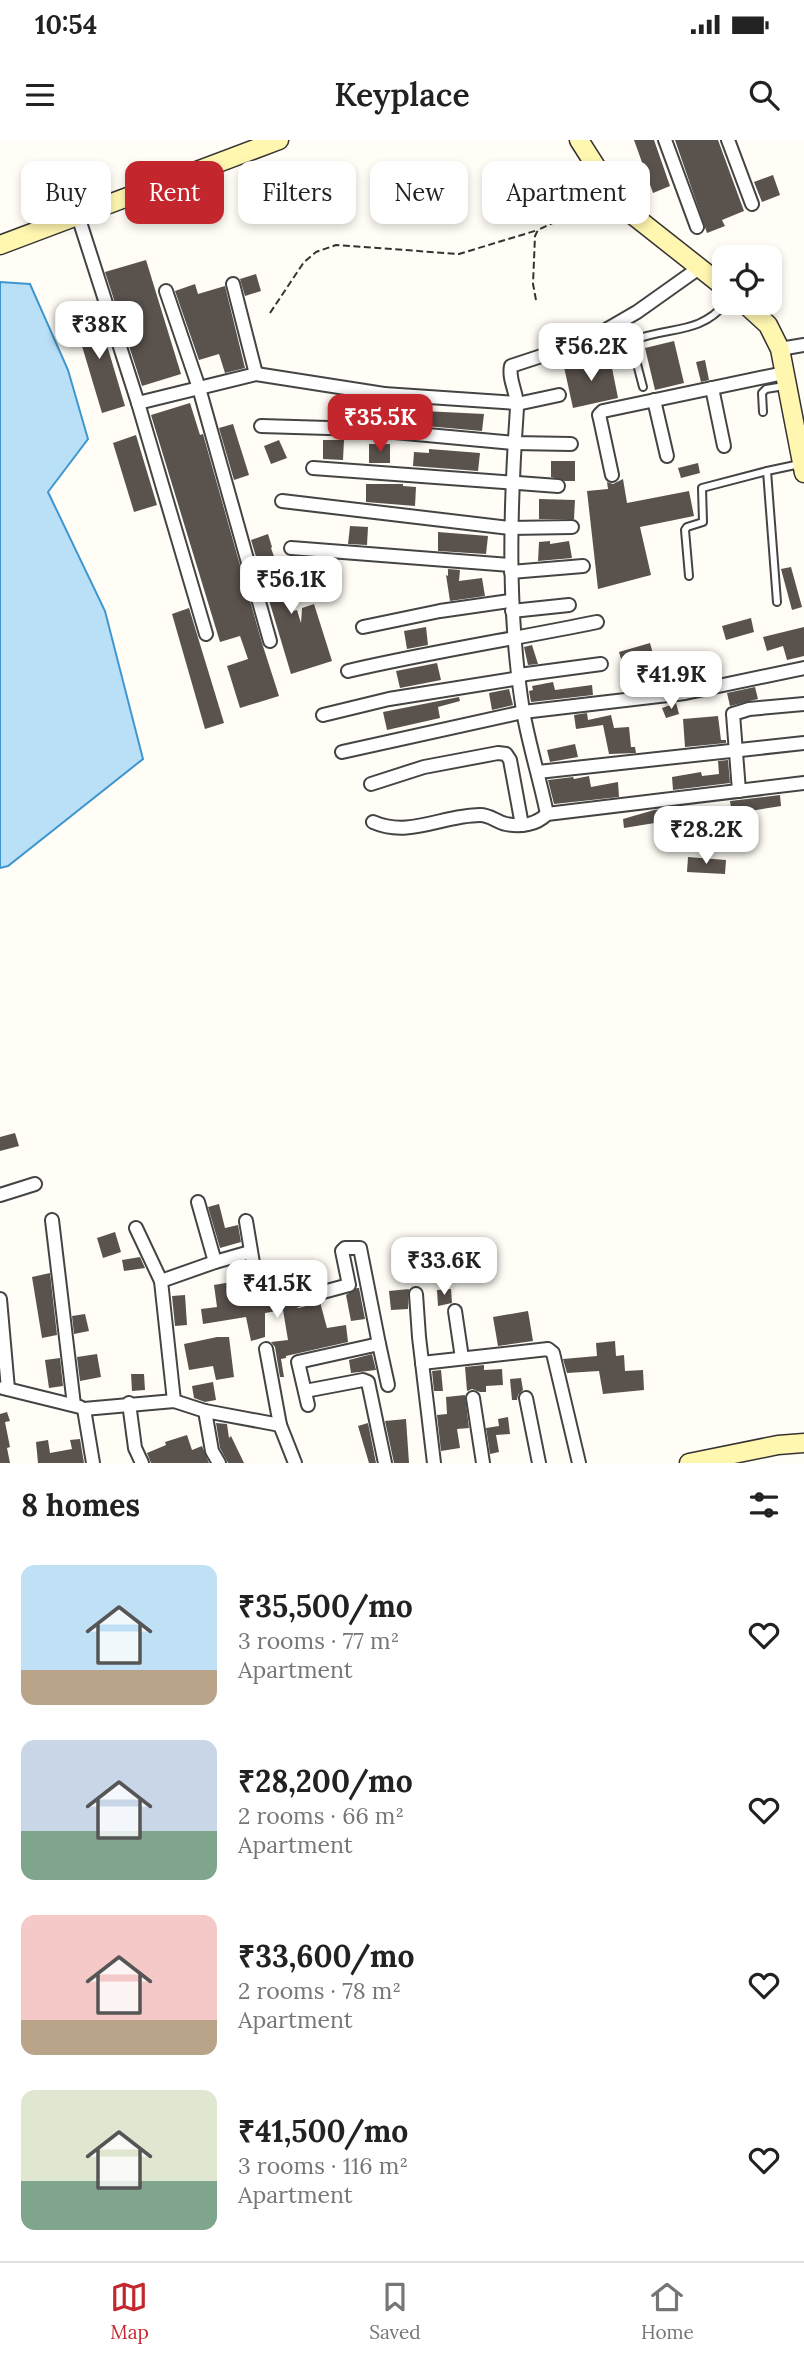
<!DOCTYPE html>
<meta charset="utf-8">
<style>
body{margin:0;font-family:Lora,serif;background:#f6f6f6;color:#222;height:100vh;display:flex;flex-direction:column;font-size:26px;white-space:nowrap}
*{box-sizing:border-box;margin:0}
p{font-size:23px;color:#767676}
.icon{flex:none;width:38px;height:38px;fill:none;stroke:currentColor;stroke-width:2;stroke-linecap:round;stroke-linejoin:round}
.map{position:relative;height:1323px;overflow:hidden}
.panel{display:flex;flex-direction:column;background:#fff;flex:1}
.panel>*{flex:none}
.hud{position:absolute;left:21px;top:21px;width:763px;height:63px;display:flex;gap:14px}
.fabs{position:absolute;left:712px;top:105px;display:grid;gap:14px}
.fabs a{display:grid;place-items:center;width:70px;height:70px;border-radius:14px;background:#fff;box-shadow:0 4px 10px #0003;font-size:35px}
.price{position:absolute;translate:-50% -60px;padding:0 16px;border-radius:14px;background:#fff;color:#222;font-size:23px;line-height:46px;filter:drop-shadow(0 2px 4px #0008)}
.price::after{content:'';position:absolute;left:50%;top:42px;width:21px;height:16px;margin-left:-10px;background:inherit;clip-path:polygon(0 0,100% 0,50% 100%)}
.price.active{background:#c4262e;color:#fff}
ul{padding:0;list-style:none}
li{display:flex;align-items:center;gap:21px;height:175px;padding:0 21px}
li span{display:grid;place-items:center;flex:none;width:196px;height:140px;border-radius:14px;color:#555}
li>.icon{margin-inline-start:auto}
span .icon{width:84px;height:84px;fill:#fffc;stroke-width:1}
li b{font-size:30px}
h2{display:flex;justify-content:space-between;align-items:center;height:84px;padding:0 21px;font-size:30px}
.tag{padding:0 24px;border-radius:14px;background:#fff;box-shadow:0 4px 10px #0003;font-size:24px;line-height:63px}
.tag.active{background:#c4262e;color:#fff}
.status{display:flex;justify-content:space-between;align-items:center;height:49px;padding:0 35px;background:#fff;direction:ltr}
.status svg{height:19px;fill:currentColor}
header{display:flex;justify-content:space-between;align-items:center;height:91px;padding:0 21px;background:#fff;font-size:32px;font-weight:600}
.menu{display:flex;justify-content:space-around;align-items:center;height:98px;border-top:2px solid #e0e0e0;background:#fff;font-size:19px;color:#767676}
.menu a{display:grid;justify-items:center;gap:4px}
.menu .active{color:#c4262e}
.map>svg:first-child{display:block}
.water{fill:#b9e0f7;stroke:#3f96cf;stroke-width:2}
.building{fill:#5a524d}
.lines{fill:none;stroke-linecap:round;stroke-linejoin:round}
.lane-casing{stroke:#444;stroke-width:10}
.street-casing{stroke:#444;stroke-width:16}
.secondary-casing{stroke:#333;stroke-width:21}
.path{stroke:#333;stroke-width:2;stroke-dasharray:7 3.5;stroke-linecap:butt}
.lane{stroke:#fff;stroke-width:6}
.street{stroke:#fff;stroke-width:12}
.secondary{stroke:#fff6b0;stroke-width:18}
</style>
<div class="status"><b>10:54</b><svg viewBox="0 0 49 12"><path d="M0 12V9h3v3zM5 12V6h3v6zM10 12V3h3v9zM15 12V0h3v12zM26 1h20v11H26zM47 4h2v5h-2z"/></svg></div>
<header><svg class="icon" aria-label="menu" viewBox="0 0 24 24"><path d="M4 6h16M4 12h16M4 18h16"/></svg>Keyplace<svg class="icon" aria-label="search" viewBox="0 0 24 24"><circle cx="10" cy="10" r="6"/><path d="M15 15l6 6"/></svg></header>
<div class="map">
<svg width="804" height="1323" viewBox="0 0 804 1323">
<rect width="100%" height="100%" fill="#fffdf5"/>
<path class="water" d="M0,142L30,144L68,230L88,299L48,352L105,471L143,619L8,726L0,728Z"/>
<g class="building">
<path d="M634,0H654L670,46L653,53Z"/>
<path d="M675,0H718L744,71L722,80L725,86L707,93Z"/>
<path d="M773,35L780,55L762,62L754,42Z"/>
<path d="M146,120L181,234L142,246L105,132Z"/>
<path d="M256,134L261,151L245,156L240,139Z"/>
<path d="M195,144L198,154L225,146L245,228L225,233L219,214L199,220L175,151Z"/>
<path d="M96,168L125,266L102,273L73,176Z"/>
<path d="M674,201L684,243L655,250L645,208Z"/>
<path d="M610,218L618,258L573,268L564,227Z"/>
<path d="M705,220L709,240L701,242L696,222Z"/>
<path d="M190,263L200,295L203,294L262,503L279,556L240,568L227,526L248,519L240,496L220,502L151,275Z"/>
<path d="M403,267L423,269V271L484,274L482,291L403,284Z"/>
<path d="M233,284L249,335L234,340L219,288Z"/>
<path d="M136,295L157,365L134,372L113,303Z"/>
<path d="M279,300L287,318L271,324L264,306Z"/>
<path d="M323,300H344L343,320L323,319Z"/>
<rect x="369" y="304" width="21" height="19"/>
<path d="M429,309L480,313L478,331L413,326L414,312L429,313Z"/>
<path d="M551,321H575V341H565L551,337Z"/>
<path d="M698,323L700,333L681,338L678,328Z"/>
<path d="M623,339L627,363L689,351L694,376L640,387L651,435L598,449L587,351L608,349L607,342L613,344Z"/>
<path d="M366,344H403V346L416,347L415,366L366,362Z"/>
<path d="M539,359L575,360L574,379H539Z"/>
<path d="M350,386L368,387L367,405L348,404Z"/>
<path d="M438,392L488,396L486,414L438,411Z"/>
<path d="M268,394L272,407L271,408L293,471L297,470L301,483L302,468L314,464L332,521L291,534L251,400Z"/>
<path d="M550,401V404L569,401L572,418L538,421L539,402Z"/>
<path d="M318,427L339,428L338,449L303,448V429L318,430Z"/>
<path d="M791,427L802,467L792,470L781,429Z"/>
<path d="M448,429L460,430L459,441L482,438L485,456L450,461L446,435L448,436Z"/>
<path d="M189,468L224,583L205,589L172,474Z"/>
<path d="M751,478L754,492L726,500L722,486Z"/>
<path d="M426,487L428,505L407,509L404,491Z"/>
<path d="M804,487V516L787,520L783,506L767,511L763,497Z"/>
<path d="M650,503L656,524L668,519L672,531L642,541L639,521L623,526L619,512Z"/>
<path d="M532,505L538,524L528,525L524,507Z"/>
<path d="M437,523L441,540L400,548L396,531Z"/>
<path d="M553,542L555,550L592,545L593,555L531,562L529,551L533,550L532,546Z"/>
<path d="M755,547L758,559L730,566L727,553Z"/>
<path d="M509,549L513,565L492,570L489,553Z"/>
<path d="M459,557L460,561L438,567L440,578L387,590L383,572Z"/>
<path d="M676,563L679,574L666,578L662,568Z"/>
<path d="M587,573L588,580L611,575L614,588L629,587L631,607H635L636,613L609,614L603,585L576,589L574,575Z"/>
<path d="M718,576L721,600H726V603L685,607L683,579Z"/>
<path d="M575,604L578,617L550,622L547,610Z"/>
<path d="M728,620L730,643L673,650L672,637L701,632L702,636L719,634L718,621Z"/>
<path d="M589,636L591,647L618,642L619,657L554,664L548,640L573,637L574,639Z"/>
<path d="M780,655L781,666L732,674L730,661Z"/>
<path d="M670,668L673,680L624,688L623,679L654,670Z"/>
<path d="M688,717L726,720L725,734L687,732Z"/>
<path d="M15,993L19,1006L0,1011V997Z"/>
<path d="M219,1064L225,1088L238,1085L241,1102L220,1108L208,1067Z"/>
<path d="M115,1092L121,1112L103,1118L97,1098Z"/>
<path d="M140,1117L145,1128L124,1131L122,1120Z"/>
<path d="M50,1133L57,1195L42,1198L32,1137Z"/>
<path d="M237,1141L240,1161L278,1153L276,1142L284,1141L291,1165L299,1168L320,1162L327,1188L346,1185L348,1202L286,1216V1218L281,1219L284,1237H280L275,1207L271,1202L288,1200L283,1170L265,1173V1197L251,1201L246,1177L203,1184L201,1169L217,1167L214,1145Z"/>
<path d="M357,1148H359L365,1179L351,1181L346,1155Z"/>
<path d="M409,1149L408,1169L391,1170L389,1151Z"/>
<path d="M451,1149L452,1163L438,1166L437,1150Z"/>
<path d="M185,1155L187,1185L175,1186L172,1156Z"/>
<path d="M528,1171L533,1201L498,1206L493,1177Z"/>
<path d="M85,1174L89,1191L74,1194L72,1176Z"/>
<path d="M217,1197H229L234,1237L216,1240L213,1226L189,1230L184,1204Z"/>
<path d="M615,1201L616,1216L624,1215L625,1231L643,1230L644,1250L603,1254L599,1231L567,1233L563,1219L597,1216L596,1203Z"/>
<path d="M97,1214L101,1237L80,1241L77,1217Z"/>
<path d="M372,1214L376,1230L351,1233L349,1220Z"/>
<path d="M60,1218L63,1246L49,1248L45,1220Z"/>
<path d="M484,1225V1230L502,1229L503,1245L486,1246V1252H480L472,1249L467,1251L465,1227Z"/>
<path d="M441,1230L443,1251H434L432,1231Z"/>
<path d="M131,1234H144L145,1250L132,1251Z"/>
<path d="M521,1238L523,1250L518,1255L517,1260H512L510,1239Z"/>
<path d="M213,1242L216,1260L205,1262L194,1258L192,1246Z"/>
<path d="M465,1255L469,1288L457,1289L460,1308L441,1311L437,1275L447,1274L446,1257Z"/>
<path d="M7,1272L10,1281L5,1282L10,1307L7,1308L10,1323H0V1274Z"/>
<path d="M508,1277L510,1294L496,1295L499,1312L490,1314L486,1288L499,1286L498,1279Z"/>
<path d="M406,1279L409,1323H394L385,1281Z"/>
<path d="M216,1283L227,1284L229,1298L231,1296L244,1323H228L220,1308Z"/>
<path d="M368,1283L376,1323H369L358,1286Z"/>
<path d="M187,1295L192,1310L202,1306L209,1323H151L147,1313L166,1305L165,1302Z"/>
<path d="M80,1299L84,1323H38L36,1302L48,1300L50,1313L72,1309L70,1300Z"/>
</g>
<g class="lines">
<g class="lane-casing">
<g id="lane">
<path d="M643,247L632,205L634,200C670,186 699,195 726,163"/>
<path d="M763,272L762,253L766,249L784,246"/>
<path d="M689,436L685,390L687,387L703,382L702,348L767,331"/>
<path d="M777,462L767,331L800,324"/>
</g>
</g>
<g class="street-casing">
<g id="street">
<path d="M665,0L697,87"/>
<path d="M728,0L752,64"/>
<path d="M78,76L138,263L206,494"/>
<path d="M166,151L199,248L270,501"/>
<path d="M780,209L804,205"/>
<path d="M256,234L384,254"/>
<path d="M712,248L724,306"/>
<path d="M654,260L667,316"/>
<path d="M138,263L256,234L233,144"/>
<path d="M517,264L559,255"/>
<path d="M261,286L362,289L514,303L571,304"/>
<path d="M381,291L384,254L517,263"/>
<path d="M313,328L558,346"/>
<path d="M612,335L600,279L599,275L603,271L784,233"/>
<path d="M282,361L510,388L572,387"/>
<path d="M291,408L511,425"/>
<path d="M511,432L583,426"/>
<path d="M512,471L569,465"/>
<path d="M363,487L440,471L510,461"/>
<path d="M348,531C430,512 514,499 597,482"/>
<path d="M519,535L601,524"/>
<path d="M323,575L389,559L520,538"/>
<path d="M342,612L523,572L685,553L804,528"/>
<path d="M538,632L804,603"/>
<path d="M371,644L424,627L498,613L506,614L510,620L522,685"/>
<path d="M739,651L733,574L749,569L804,564"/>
<path d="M547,674C540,640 529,605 523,571C507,470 510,369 517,268C518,254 508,240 511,226L587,201L637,172L699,128"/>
<path d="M373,682C409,698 443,675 480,675C491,675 496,682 506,684C520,687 536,685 547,674L804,643"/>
<path d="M0,1055L35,1044"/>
<path d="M52,1080L74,1265"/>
<path d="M246,1081L255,1135L291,1131L297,1159L349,1145L342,1111L345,1108H360L379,1204"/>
<path d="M136,1088L161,1141"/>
<path d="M215,1122L250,1112"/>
<path d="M416,1154L419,1197L434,1323"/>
<path d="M0,1159L8,1249"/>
<path d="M455,1171L462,1218"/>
<path d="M266,1209L280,1285L295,1323"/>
<path d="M422,1223L548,1209L553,1213L579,1323"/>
<path d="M3,1248L80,1267"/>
<path d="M305,1251L363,1240L368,1242L385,1323"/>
<path d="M473,1258L483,1323"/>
<path d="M526,1258L539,1323"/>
<path d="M174,1261L161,1141L215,1122L198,1062"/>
<path d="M129,1263L135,1308L142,1323"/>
<path d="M308,1265L298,1222L379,1204L388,1245"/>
<path d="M205,1271L212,1311L219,1323"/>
<path d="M93,1323L84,1269L174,1261L205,1271L280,1285"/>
</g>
</g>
<g class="secondary-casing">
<g id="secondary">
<path d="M579,0L614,55L629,72L724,147"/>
<path d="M0,105L279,0"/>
<path d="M744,163L768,185L780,209L804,333"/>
<path d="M689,1323L778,1305L804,1303"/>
</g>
</g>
<g class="path">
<path d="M536,160L533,144L535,96L538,90L599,61"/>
<path d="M270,173L304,122L316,112L336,105L459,114L538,90"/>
</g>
<use href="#lane" class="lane"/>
<use href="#street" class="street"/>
<use href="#secondary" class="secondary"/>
</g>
</svg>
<div class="fabs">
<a><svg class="icon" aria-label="locate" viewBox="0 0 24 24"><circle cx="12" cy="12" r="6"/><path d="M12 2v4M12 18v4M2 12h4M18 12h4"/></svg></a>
</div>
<b class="price" style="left:99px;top:221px">₹38K</b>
<b class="price" style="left:591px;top:243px">₹56.2K</b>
<b class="price active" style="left:380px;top:314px">₹35.5K</b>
<b class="price" style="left:291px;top:476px">₹56.1K</b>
<b class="price" style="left:671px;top:571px">₹41.9K</b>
<b class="price" style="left:706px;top:726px">₹28.2K</b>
<b class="price" style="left:444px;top:1157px">₹33.6K</b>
<b class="price" style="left:277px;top:1180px">₹41.5K</b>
<div class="hud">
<a class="tag">Buy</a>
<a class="tag active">Rent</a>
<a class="tag">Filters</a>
<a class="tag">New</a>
<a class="tag">Apartment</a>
</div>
</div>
<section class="panel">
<h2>8 homes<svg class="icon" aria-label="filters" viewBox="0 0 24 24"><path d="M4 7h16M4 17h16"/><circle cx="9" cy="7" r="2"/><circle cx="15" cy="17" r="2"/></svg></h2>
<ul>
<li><span style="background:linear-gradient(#bfe0f5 75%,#b9a48a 0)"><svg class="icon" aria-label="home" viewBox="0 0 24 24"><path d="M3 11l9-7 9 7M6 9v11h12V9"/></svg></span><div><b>₹35,500/mo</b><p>3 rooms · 77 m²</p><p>Apartment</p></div><svg class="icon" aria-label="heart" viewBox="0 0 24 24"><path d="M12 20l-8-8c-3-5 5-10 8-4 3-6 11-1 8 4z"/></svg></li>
<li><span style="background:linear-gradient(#c9d6e8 65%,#7fa58c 0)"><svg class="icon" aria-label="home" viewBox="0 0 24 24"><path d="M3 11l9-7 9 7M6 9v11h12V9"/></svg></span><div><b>₹28,200/mo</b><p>2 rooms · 66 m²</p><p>Apartment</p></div><svg class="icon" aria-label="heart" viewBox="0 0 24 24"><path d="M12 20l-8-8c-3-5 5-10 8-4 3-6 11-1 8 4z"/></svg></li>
<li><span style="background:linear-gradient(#f6c9c9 75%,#b9a48a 0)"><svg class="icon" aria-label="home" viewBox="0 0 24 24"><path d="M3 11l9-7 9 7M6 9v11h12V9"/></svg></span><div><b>₹33,600/mo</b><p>2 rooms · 78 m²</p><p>Apartment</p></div><svg class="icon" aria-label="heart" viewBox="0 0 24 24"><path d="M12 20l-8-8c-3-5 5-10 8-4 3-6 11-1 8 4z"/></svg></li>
<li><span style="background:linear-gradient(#dfe7d0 65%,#7fa58c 0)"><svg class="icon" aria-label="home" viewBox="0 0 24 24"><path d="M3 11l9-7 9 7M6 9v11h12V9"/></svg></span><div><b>₹41,500/mo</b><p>3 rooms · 116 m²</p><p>Apartment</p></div><svg class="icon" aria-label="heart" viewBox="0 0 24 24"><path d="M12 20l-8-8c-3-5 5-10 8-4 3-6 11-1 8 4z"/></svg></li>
</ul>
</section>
<nav class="menu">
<a class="active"><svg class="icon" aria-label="map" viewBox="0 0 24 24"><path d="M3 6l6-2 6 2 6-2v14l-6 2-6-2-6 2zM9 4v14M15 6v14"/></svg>Map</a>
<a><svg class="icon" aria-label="saved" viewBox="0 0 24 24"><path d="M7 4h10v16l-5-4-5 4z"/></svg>Saved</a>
<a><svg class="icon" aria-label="home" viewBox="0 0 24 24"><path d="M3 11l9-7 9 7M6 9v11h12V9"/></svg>Home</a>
</nav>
